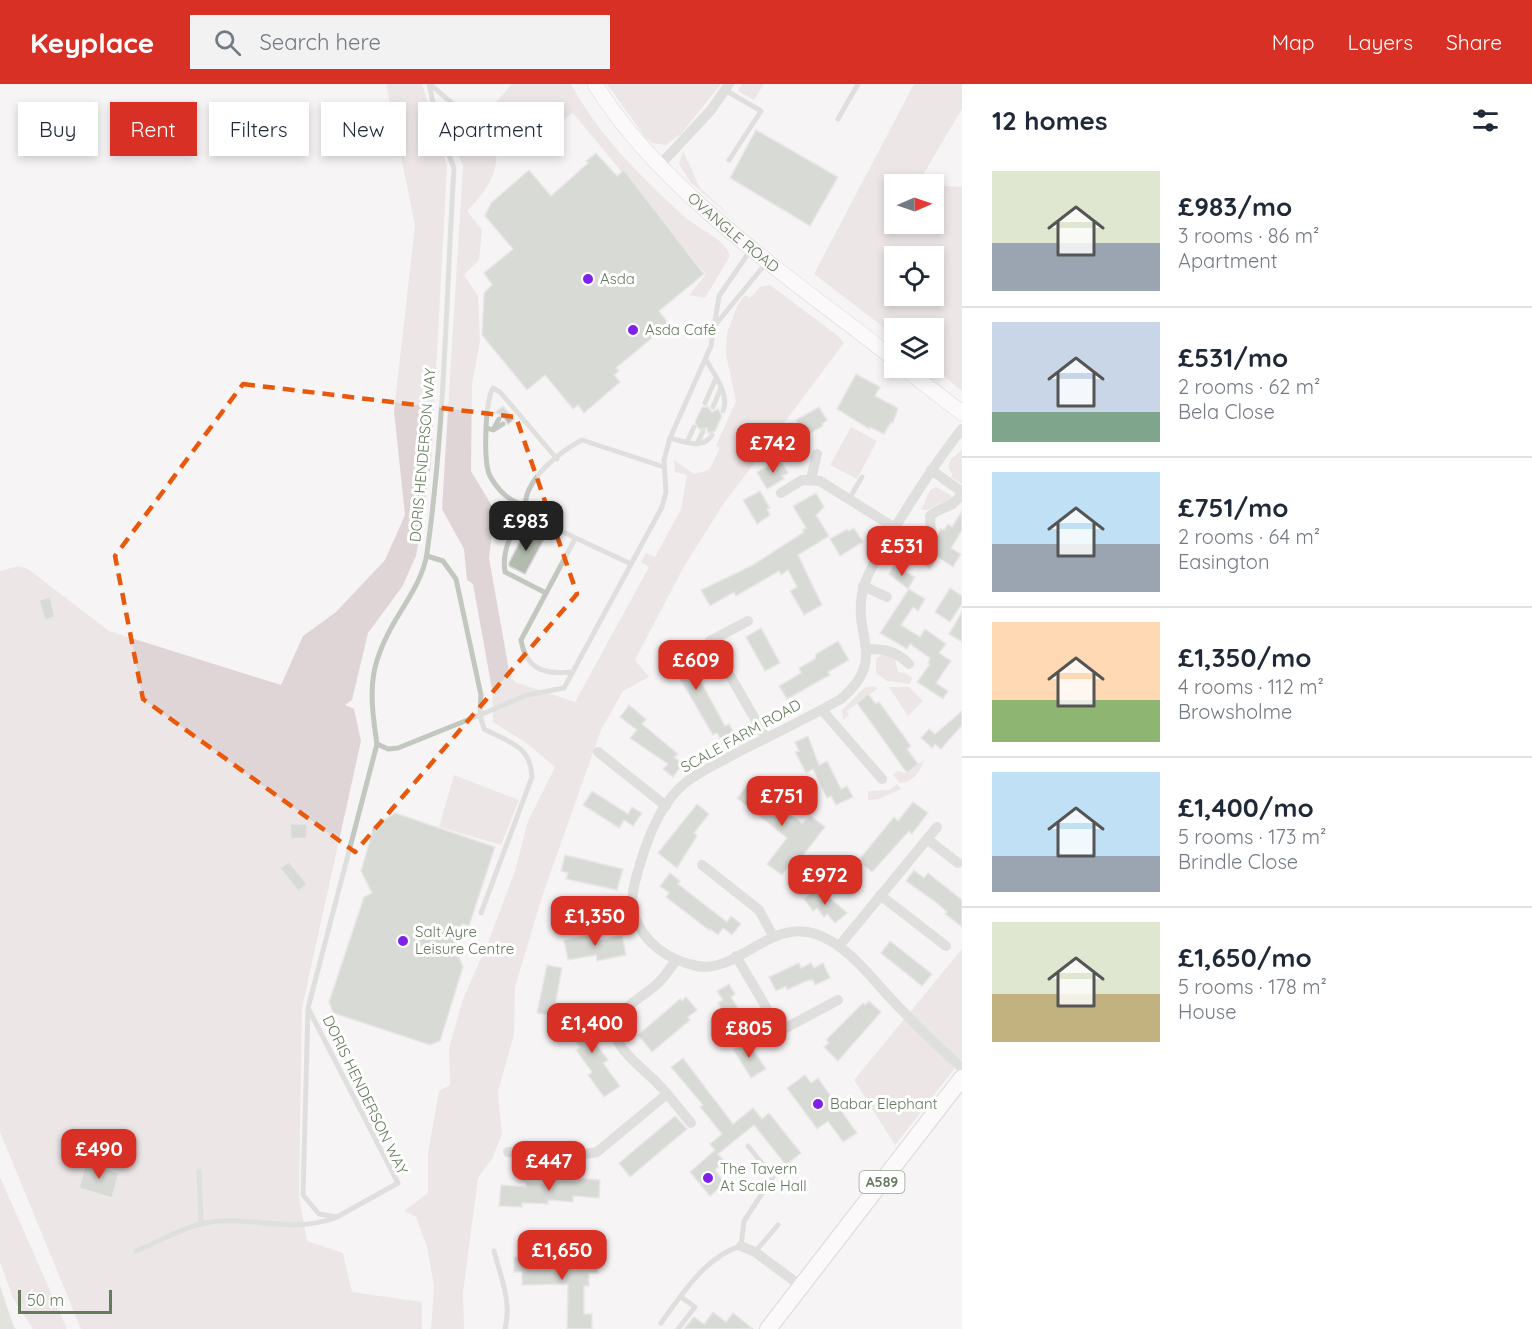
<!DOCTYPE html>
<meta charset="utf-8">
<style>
body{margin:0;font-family:Quicksand,sans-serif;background:#f2f2f3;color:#1f2937;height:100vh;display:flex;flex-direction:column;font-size:22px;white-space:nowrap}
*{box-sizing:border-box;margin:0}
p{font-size:20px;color:#747a83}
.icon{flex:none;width:33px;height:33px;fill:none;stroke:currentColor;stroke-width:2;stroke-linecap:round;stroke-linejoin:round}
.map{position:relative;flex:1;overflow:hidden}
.panel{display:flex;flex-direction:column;background:#fff;width:570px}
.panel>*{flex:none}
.hud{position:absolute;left:18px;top:18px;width:570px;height:54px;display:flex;gap:12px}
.needle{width:39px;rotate:88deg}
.tools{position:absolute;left:884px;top:90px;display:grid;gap:12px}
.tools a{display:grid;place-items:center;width:60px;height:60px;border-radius:0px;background:#fff;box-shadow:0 3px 9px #0003;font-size:30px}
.scale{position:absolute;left:18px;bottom:15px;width:94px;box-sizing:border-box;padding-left:6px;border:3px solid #667a5d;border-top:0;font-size:16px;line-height:21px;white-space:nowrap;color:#667a5d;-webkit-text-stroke:4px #fff;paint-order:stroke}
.price{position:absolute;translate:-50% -51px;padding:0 14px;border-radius:12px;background:#d93025;color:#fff;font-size:20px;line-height:39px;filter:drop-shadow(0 2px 3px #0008)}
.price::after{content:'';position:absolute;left:50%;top:36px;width:18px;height:14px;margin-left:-9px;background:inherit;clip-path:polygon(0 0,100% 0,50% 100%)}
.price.active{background:#222;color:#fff}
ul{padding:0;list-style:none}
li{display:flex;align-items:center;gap:18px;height:150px;padding:0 30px}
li+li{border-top:2px solid #e0e1e3}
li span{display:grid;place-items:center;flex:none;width:168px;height:120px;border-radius:0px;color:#555}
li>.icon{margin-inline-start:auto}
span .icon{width:72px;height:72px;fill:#fffc;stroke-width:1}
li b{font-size:26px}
h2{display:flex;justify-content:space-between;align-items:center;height:72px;padding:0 30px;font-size:26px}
.pill{padding:0 21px;border-radius:0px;background:#fff;box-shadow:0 3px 9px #0003;font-size:21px;line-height:54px}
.pill.active{background:#d93025;color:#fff}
header{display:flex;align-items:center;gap:36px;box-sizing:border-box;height:84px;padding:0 30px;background:#d93025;color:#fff}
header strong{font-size:28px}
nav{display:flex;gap:33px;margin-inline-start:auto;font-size:21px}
.search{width:420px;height:54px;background:#f2f2f3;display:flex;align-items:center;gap:15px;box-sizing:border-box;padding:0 21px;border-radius:0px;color:#747a83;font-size:22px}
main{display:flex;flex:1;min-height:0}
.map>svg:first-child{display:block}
.green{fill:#dfd5d6;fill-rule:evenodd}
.water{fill:#c7cfc1}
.building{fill:#b2bbad;stroke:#d8d6d8;stroke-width:1.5}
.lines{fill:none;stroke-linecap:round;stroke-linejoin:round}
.secondary-casing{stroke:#b3bbaf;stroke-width:16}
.primary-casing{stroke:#b2b9ae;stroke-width:18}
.lane{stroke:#c2c8bf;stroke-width:5}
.street{stroke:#c2c8bf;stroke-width:10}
.secondary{stroke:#fff;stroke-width:15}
.primary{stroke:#fff;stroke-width:16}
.marked{fill:none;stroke:#e8590c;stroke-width:4.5;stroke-dasharray:12 8;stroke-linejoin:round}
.poi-dot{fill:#7f22e9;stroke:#fff;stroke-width:2}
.labels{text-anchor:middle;stroke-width:6;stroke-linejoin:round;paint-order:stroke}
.shield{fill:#fff;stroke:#94a28e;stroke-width:1.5}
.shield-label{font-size:14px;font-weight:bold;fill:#667a5d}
.street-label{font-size:15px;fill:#667a5d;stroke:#fff}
.poi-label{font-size:15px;fill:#667a5d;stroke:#fff;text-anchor:start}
</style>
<header>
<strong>Keyplace</strong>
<div class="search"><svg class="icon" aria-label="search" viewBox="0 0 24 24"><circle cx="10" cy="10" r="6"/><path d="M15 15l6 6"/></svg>Search here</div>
<nav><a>Map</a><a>Layers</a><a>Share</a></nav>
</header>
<main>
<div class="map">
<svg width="962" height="1245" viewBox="0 0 962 1245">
<rect width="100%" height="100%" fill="#f7f4f6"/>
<g class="green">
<path d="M386,0H422L447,82L431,380L416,472L402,503L368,549L352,616L345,621L354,625L361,657L302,924L299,1112L307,1157L343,1169L352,1208L422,1218V1245H81L0,1048V487L18,482L28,485L109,547L281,601L303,552L336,528L385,476L405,431L394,327L415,141Z"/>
<path d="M512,0H571C599,52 642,94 685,133C698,145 726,155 730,172L705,214L689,211L706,190L573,29L533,57L527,42L497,17Z"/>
<path d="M607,0H721L681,50L666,61L652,59L645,53Z"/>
<path d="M742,0H764L754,16L738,7Z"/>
<path d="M914,0H962V25L918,99L929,100H894V140H933V101L962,103V307L933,283V244H894V251L814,190ZM894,172H933V212H894Z"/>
<path d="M464,39C473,46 488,55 493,64C504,86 481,113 467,127L482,146L479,176L464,191L478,212L480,257L472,300L471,387L495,427L489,474L510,592L515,598L575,618L649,483L641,478L646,469L655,473L681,425L687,391L675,388L674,376L694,390L709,386L720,364L716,362L736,317L726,271L727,249L737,222L745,211L750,214L760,203L770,201L838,252L844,259L722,422L682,486L635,576L649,593L623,607L601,646L542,813L515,903L514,950L498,1008L502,1050L492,1075L478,1094L463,1209L464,1245H431L434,1202L427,1163L416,1133L404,1127L428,1109V1069L439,1007L450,1001L449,964L463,915L489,856L515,787L528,737L555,683L528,660L493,638L492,605L473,500L467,496L464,465L442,425L463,81L453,61L452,42Z"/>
<path d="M683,67L700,104L736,137L691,99L679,80Z"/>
<path d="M851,343L877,357L857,395L830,381Z"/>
<path d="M962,366V400L951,393L952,390L948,383L951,375Z"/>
<path d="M936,403L951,411L952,414L947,419L938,420L928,426H921L930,406Z"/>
<path d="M883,570L895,575L898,588L905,589L912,594L910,600L887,597L876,589V575Z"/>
<path d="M873,602L878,604L847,627L849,631L843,636L842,626L864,604Z"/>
<path d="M889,603H909L923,617L908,632Z"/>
<path d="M924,676C921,688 913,698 900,699L893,691L897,687L907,689Z"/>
<path d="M454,691L519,716L501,761L439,743Z"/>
<path d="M897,700L901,705L879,715L868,716V707L889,706Z"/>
<path d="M962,865V975L895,1061L854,996Z"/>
<path d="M0,1093L67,1245H33L13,1214L0,1178Z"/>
</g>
<path class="water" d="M0,1202L14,1243L16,1245H0Z"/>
<g class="building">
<path d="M756,46L838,93L810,142L730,94Z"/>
<path d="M596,69L617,92L624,86L704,190L659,227L669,240L616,284L619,287L614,291L620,298L584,329L578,321L573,325L545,291L527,306L482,251L484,209L492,201L484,189L513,165L485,132L491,119L529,86L551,112L588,79L586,77Z"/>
<path d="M856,290L880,303L875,312L898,324L893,339L891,338L884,350L870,343L869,345L837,325Z"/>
<path d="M503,322L514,335L508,340L502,331L494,329Z"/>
<path d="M702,323H708L712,328L718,325L722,332L715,347L708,349L707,344L699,345L695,338Z"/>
<path d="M819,323L827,336L822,340L823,342L806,352L796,336Z"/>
<path d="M799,348L807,362L801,365L802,368L785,378L776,361Z"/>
<path d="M780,375L788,389L782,392L784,395L767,405L757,388Z"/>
<path d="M760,407L770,424L767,425L770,431L757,440L743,416Z"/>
<path d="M816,409L824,423L816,431L829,452L798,471L822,521L804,531L790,507L797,503L788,486L781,491L779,487L736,512L734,508L710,522L701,506L753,481L804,448L802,446L806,444L793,422Z"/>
<path d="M962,427V446L951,464L961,470L953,483L938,473L930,485L917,476L920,472L902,461L910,447L931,461L941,445L944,446L948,440L952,443Z"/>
<path d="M854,444L863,458L840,472L830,455L847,445L848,447Z"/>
<path d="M526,446L544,455L525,490L509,482V479Z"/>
<path d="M894,481L915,493L908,505L889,490Z"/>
<path d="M950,504L962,512V520L950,538L935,528Z"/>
<path d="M909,505L925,515L918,527L913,523L901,541L920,553L925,545L946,560L939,569L951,577L936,599L948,607L943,615L917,598L930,580L928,579L930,574L910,560L907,565L880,549Z"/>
<path d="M50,513L55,533L45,536L39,516Z"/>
<path d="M962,528V558L949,550Z"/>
<path d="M761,544L780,579L765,587L746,553Z"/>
<path d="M671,556L681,575L687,572L725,642L729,640L735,650L722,658L717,649L713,651L672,581L668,583L658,564Z"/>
<path d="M838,557L849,576L828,588L830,591L787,615L779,602L801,589L799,584L815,575L816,570Z"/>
<path d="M868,610L876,620L879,618L911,662L907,665L918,680L907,689L857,619Z"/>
<path d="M629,621L646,635L642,640L678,670L674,673L683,680L673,693L663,685L668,680L630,654L637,646L620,633Z"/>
<path d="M962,627V641L941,665L935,660L932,664L921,654L929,645L935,650Z"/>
<path d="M808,652L819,681L827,677L841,705L847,702L853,713L836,721L831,712L827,714L813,685L806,689L795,668L799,667L795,658Z"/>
<path d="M750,698L802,739L811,732L825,743L801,774L797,771L782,791L767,780L787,754L737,714Z"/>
<path d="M592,707L628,730L632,723L642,729L633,742L624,736L619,744L583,721Z"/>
<path d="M913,718L928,729L912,750L909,747L872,788L858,777L894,733L898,737Z"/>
<path d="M697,720L709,730L694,749L697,752L677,784L658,769Z"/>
<path d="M395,729L495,763L469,842L462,840L452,871L459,873L463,883L440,957L430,961L333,929L329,918L364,813L372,809L361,787L374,742Z"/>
<path d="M290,740H307V754L291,755Z"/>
<path d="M565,771L623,785L617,806L566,795L568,789L561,787Z"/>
<path d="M289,778L307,800L298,807L280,784Z"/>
<path d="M914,786L924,794L928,789L962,816V843L945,830L947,828L937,819L906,797Z"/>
<path d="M670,789L680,797L678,800L727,838L731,832L741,840L732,851L723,844L718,851L710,845L709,846L666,813L669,809L660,802Z"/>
<path d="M817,805L825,814L828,812L847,829L835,839L827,830L824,833L817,824L813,827L804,815Z"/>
<path d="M596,849L598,856L622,851L626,871L597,877L596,871L568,876L564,856Z"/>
<path d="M890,857L932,890L922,902L881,869Z"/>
<path d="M799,879L801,884L811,879L814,884L823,879L830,894L815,901L813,896L806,897L787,906L786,902L776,907L769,893Z"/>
<path d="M547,881L562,884L553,932L537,929Z"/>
<path d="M729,900L735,910L731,913L753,949L739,958L718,919L723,916L717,907Z"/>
<path d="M686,913L697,926L688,933L690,936L652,968L638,951L680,915L682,917Z"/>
<path d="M869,917L881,928L838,977L824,963L829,959L826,956L863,919L865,921Z"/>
<path d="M580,928L596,953L593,955L608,976L603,979L620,1002L604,1013L588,991L592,988L576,966L580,963L563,940Z"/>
<path d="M747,957L766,985L751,994L733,965Z"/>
<path d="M683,974L733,1040L753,1024L762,1035L769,1029L801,1069L786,1081L754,1041L718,1070L724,1077L715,1086L725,1099L710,1112L690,1088L715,1066L710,1060L722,1050L700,1023L703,1021L671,983Z"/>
<path d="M805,991L811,999L818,994L857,1049L843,1058L828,1037L817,1045L787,1004Z"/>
<path d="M675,1032L687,1045L630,1093L619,1079Z"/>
<path d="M86,1079L119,1089L112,1114L79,1104Z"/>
<path d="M577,1094L600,1096L599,1114L573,1112V1118L548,1116V1120L522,1119V1123L499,1122L501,1101L526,1103V1098L551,1100V1096L577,1097Z"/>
<path d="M598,1172V1189H589V1202H584V1230H592V1245H567L568,1200L522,1201V1188H514V1173Z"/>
<path d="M713,1228L726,1238L733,1229L753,1245H684L694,1233L704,1240Z"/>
</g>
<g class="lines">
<g class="secondary-casing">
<g id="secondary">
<path id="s1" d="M595,0C661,108 795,197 894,275"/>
<path d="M904,284L962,329"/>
</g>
</g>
<g class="primary-casing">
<path id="primary" d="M768,1245L962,994"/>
</g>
<g class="lane">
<path d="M430,0L462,28L518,66"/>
<path d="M725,6L761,27L729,76"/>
<path d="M838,35L858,0"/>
<path d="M716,240L767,178"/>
<path d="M706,276C714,290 730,310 723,327"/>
<path d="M705,319L716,294"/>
<path d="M713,323L721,304"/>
<path d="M487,344L493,346L499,335"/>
<path d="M495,345L503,340"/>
<path d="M670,354C684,358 703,366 712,351"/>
<path d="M687,358L694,343"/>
<path d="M697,360L703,347"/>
<path d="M849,415L862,393"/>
<path d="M525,421C510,419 497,405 490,392C483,378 485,318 493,304L500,308L557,375"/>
<path d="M526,426C514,446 501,464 505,488L546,509"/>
<path d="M631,480L529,432C513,404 560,367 582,356L664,383"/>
<path d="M572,588C544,591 526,585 521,556L575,455"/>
<path d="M377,660L388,665L398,664L480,631L481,611L456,495L443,477L427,472"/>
<path d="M481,829L532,693C531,662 509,658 484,645L480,631L527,611L564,604L662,423L666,408L664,376L670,354L711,262L719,212L750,167"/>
<path d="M308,924L303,1111L319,1130L337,1133L398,1099L308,924L377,660C368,601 369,578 401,527C412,509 424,490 427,469C445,342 446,212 454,84L438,42L429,0"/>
<path d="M199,1087L201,1140"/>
<path d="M136,1167C157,1159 179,1145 201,1140C246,1129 286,1151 335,1134"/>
<path d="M494,1167C501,1194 512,1218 505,1245"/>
<path d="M755,1168L778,1141"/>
<path d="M661,1239C682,1210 706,1172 741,1162L744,1137L773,1093L748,1062"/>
<path d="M678,1245L695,1223L681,1213"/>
</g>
<g class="street">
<path d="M659,82L711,26L729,0"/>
<path d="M962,345C935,379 912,415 890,452C880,470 866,489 862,510C854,554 887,576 841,615C809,633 777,649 744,665C725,676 703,685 685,699C662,718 649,750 641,777C636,794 629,813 634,830C643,859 668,876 697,882C738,890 770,834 816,850C849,862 870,893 894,918C916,941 938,963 962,984"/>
<path d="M931,386L962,408"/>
<path d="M811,395L817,370"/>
<path d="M781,409L802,396L820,397L895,444"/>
<path d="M931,448L930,432C943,420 950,428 962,409"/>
<path d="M863,502L887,513"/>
<path d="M748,537L710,557L766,654"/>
<path d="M867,565C885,565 896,567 909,580"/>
<path d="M822,626L882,695"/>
<path d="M598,668L666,722"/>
<path d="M927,755L958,779"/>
<path d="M702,781L759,826L773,852"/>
<path d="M880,811L946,862"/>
<path d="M562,819L632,823"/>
<path d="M840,861L937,743"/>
<path d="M736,872L780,947L838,916"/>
<path d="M676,876C670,885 664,894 656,901C645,911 629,919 620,931C600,957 644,984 658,1000C670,1012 680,1026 691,1039"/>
<path d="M768,954L780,947"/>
<path d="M508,1068L585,1070L597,1068L667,1010"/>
<path d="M741,1162L755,1168L801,1202"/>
</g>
<use href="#secondary" class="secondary"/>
<use href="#primary" class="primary"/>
</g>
<path d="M0 0H962V1245H0ZM243,300L516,333L577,510L355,768L143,615L115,472Z" fill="#f7f4f6" fill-opacity=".55" fill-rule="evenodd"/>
<path class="marked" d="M243,300L516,333L577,510L355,768L143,615L115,472Z"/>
<g class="poi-dot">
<circle cx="588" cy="195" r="6"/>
<circle cx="633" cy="246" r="6"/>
<circle cx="403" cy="857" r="6"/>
<circle cx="818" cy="1020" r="6"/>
<circle cx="708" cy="1094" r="6"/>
</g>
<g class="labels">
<rect class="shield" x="859.5" y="1087" width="45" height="22" rx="4.5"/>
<g class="shield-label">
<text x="882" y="1103">A589</text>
</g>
<g class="street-label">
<text dy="5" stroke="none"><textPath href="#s1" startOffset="204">OVANGLE ROAD</textPath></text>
<text transform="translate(423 371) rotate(-85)" y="5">DORIS HENDERSON WAY</text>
<text transform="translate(741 652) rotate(-29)" y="5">SCALE FARM ROAD</text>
<text transform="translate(365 1011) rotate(64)" y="5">DORIS HENDERSON WAY</text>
</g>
<g class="poi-label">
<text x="600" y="200">Asda</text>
<text x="645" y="251">Asda Café</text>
<text x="415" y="853">Salt Ayre<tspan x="415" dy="17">Leisure Centre</tspan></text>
<text x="830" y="1025">Babar Elephant</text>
<text x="720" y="1090">The Tavern<tspan x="720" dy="17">At Scale Hall</tspan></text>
</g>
</g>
</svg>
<div class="tools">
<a><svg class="needle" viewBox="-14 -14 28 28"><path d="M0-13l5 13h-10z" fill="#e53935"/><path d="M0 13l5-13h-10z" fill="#747a83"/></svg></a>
<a><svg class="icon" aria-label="locate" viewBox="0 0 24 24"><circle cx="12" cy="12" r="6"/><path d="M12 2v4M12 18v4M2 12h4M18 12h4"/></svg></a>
<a><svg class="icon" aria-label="layers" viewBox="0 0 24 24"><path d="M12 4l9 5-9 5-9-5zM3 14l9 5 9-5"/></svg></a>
</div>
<div class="scale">50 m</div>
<b class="price" style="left:773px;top:390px">£742</b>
<b class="price active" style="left:526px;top:468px">£983</b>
<b class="price" style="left:902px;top:493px">£531</b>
<b class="price" style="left:696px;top:607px">£609</b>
<b class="price" style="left:782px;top:743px">£751</b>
<b class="price" style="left:825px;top:822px">£972</b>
<b class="price" style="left:595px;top:863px">£1,350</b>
<b class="price" style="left:592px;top:970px">£1,400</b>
<b class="price" style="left:749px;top:975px">£805</b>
<b class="price" style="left:99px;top:1096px">£490</b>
<b class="price" style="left:549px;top:1108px">£447</b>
<b class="price" style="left:562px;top:1197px">£1,650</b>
<div class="hud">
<a class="pill">Buy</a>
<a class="pill active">Rent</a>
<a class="pill">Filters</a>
<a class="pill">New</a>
<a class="pill">Apartment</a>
</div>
</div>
<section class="panel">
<h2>12 homes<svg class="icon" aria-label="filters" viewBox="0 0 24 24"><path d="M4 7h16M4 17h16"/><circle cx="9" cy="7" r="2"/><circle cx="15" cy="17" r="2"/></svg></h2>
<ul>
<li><span style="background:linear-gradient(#dfe7d0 60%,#9aa5b1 0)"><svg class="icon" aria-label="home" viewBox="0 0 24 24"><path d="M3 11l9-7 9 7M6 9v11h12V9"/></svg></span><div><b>£983/mo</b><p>3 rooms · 86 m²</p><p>Apartment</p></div></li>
<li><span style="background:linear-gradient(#c9d6e8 75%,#7fa58c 0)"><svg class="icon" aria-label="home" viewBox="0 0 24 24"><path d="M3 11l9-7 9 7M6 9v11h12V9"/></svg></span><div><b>£531/mo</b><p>2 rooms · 62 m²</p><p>Bela Close</p></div></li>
<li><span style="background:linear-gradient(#bfe0f5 60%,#9aa5b1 0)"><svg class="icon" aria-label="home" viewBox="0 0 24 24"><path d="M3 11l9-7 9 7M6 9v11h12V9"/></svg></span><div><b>£751/mo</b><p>2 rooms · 64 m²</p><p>Easington</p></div></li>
<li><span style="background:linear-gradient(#ffd9b3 65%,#8fb573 0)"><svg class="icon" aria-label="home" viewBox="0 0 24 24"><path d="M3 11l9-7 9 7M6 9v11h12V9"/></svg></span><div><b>£1,350/mo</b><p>4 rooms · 112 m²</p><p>Browsholme</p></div></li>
<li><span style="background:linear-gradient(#bfe0f5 70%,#9aa5b1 0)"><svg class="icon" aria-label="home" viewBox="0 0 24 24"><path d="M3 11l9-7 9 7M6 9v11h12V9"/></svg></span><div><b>£1,400/mo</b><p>5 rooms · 173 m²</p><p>Brindle Close</p></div></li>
<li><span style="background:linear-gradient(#dfe7d0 60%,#c2b280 0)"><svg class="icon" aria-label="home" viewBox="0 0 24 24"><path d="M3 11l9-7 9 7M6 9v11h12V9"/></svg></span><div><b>£1,650/mo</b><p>5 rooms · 178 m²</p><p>House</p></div></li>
</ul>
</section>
</main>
